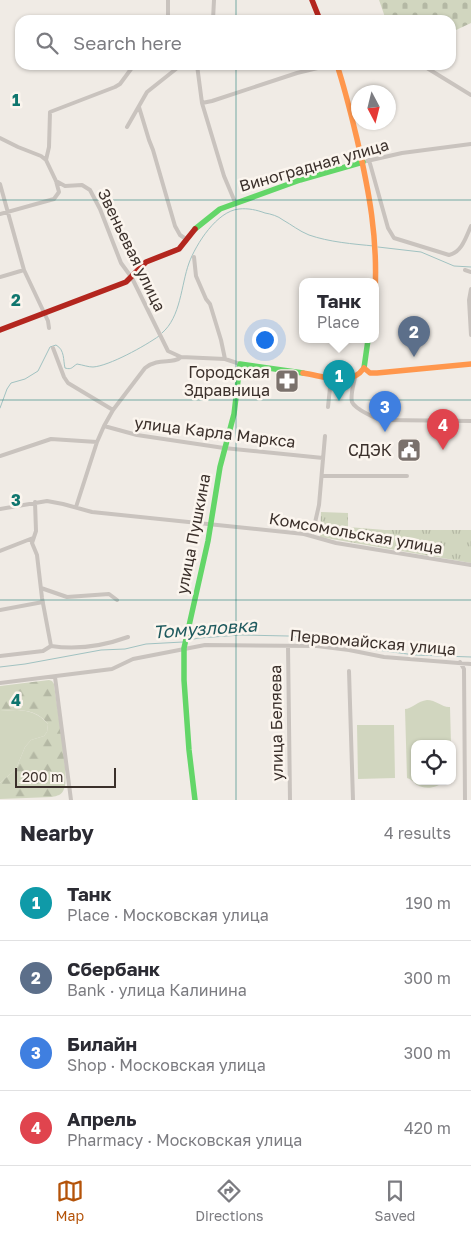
<!DOCTYPE html>
<html lang="en">
<head>
<meta charset="utf-8">
<style>
	body { margin:0; font-family:"Golos Text",sans-serif; background:#f7f7f7; color:#2b2b33 }
	.controls { position:absolute; right:15px; bottom:15px; display:grid; overflow:hidden; border-radius:10px; box-shadow:0 1px 4px #0004 }
	.controls button { width:45px; height:45px; display:grid; place-items:center; padding:0; border:0; border-bottom:1px solid #e1e1e2; background:#fff; color:#2b2b33; font:25px sans-serif }
	.compass { position:absolute; left:351px; top:85px; width:45px; height:45px; border-radius:50%; background:#fff; box-shadow:0 1px 4px #0004; rotate:173deg }
	.scale { position:absolute; left:15px; bottom:12px; width:101px; box-sizing:border-box; padding-left:5px; border:2px solid #3b302b; border-top:0; font-size:14px; line-height:18px; white-space:nowrap; color:#3b302b; -webkit-text-stroke:4px #fbf5ee; paint-order:stroke }
	.you { position:absolute; left:264px; top:339px; width:18px; height:18px; margin:-12px; border:4px solid #fff; border-radius:50%; background:#1a73e8; box-shadow:0 0 0 8px #1a73e833 }
	.badge { display:grid; place-items:center; width:32px; height:32px; border-radius:50%; background:#b45309; color:#fff; font-size:16px; font-weight:700 }
	.pin { position:absolute; translate:-50% -41px; filter:drop-shadow(0 1px 2px #0008) }
	.pin::after { content:''; position:absolute; top:26px; width:18px; height:15px; background:inherit; clip-path:polygon(0 0,100% 0,50% 100%) }
	.popup { position:absolute; left:299px; top:278px; width:80px; height:65px; box-sizing:border-box; display:grid; place-content:center; border-radius:10px; background:#fff; filter:drop-shadow(0 1px 4px #0005); font-size:16px; white-space:nowrap; color:#7c7c81 }
	.popup b { font-size:19px; color:#2b2b33 }
	.popup::after { content:''; position:absolute; left:50%; top:100%; margin-left:-10px; border:10px solid transparent; border-top-color:#fff }
	.list { margin:0; padding:0; list-style:none }
	h2 { display:flex; justify-content:space-between; align-items:center; height:65px; margin:0; padding:0 20px; font-size:21px }
	h2 small { font-size:16px; font-weight:400; color:#7c7c81 }
	.list li { display:grid; grid-template-columns:32px 1fr auto; gap:15px; align-items:center; box-sizing:border-box; height:75px; padding:0 20px; border-top:1px solid #e1e1e2 }
	.list b { display:block; font-size:19px; white-space:nowrap }
	.list p { margin:0; font-size:16px; white-space:nowrap; color:#7c7c81 }
	.list em { font-size:16px; font-style:normal; color:#7c7c81 }
	.icon { flex:none; width:28px; height:28px; fill:none; stroke:currentColor; stroke-width:2; stroke-linecap:round; stroke-linejoin:round }
	.map { position:relative; flex:none; width:471px; height:800px; overflow:hidden }
	.search { position:absolute; background:#fff; box-shadow:0 1px 4px #0004; left:15px; right:15px; top:15px; height:55px; display:flex; align-items:center; gap:12px; box-sizing:border-box; padding:0 18px; border-radius:15px; color:#7c7c81; font-size:19px }
	.sheet { height:365px; background:#fff }
	nav { display:flex; justify-content:space-around; align-items:center; box-sizing:border-box; height:70px; border-top:1px solid #e1e1e2; background:#fff; font-size:14px; color:#7c7c81 }
	nav a { display:grid; justify-items:center; gap:2px }
	nav .on { color:#b45309 }
	.map>svg:first-child { display:block }
	.green { fill:#d1d6bf }
	.forest { fill:url(#forest-firs) }
	.cemetery { fill:url(#cemetery-stones) }
	.park { fill:url(#park-tufts) }
	.lines { fill:none; stroke-linecap:round; stroke-linejoin:round }
	.stream { stroke:#a1c2c1; stroke-width:1 }
	.street { stroke:#c9c3be; stroke-width:4 }
	.fast { stroke:#63d668; stroke-width:5.5 }
	.slow { stroke:#ff974d; stroke-width:5.5 }
	.jam { stroke:#b3261e; stroke-width:5.5 }
	.grid { fill:none; stroke:#0f766e; stroke-width:1; stroke-opacity:0.55 }
	.labels { text-anchor:middle; dominant-baseline:central; stroke-width:5; stroke-linejoin:round; paint-order:stroke }
	.street-label { font-size:16px; fill:#3b302b; stroke:#fbf5ee }
	.poi-label { font-size:16px; fill:#3b302b; stroke:#fbf5ee; text-anchor:end }
	.water-label { font-size:18px; font-style:italic; fill:#1f5a5e; stroke:#fbf5ee }
	.grid-label { font-size:16px; text-anchor:middle; font-weight:bold; fill:#0f766e; stroke:#fbf5ee; stroke-width:5; stroke-linejoin:round; paint-order:stroke }
</style>
</head>
<body>
<div class="map">
<svg width="471" height="800" viewBox="0 0 471 800">
	<defs>
		<pattern id="forest-firs" width="22" height="20" patternUnits="userSpaceOnUse" patternTransform="scale(1.25)"><rect width="22" height="20" fill="#d1d6bf"/><path d="M5 1l3.5 6h-7zM16 11l3.5 6h-7z" fill="#b4b8a4"/></pattern>
		<pattern id="cemetery-stones" width="16" height="16" patternUnits="userSpaceOnUse" patternTransform="scale(1.25)"><rect width="16" height="16" fill="#d1d6bf"/><path d="M2 7V4a2 2 0 0 1 4 0v3zM10 15v-3a2 2 0 0 1 4 0v3z" fill="#b4b8a4"/></pattern>
		<pattern id="park-tufts" width="24" height="20" patternUnits="userSpaceOnUse" patternTransform="scale(1.25)"><rect width="24" height="20" fill="#d1d6bf"/><path d="M3 7l-1-3M5 7V3M7 7l1-3M15 17l-1-3M17 17v-4M19 17l1-3" fill="none" stroke="#b4b8a4"/></pattern>
	</defs>
	<rect width="100%" height="100%" fill="#f0ebe5"/>
	<path class="green" d="M427,700c9,0 16,8 23,7l1,37h-36v37h30c-8,7 -19,9 -28,4 -4,-3 -6,-6 -10,-7l-2,-69c6,0 13,-8 22,-9z
		M17,710c13,1 21,3 31,14l-1,8 -3,4 -13,4 -6,7 -9,22 -16,14v-72z
		M357,725h37l1,53 -37,1z"/>
	<path class="forest" d="M49,680l3,1 2,3c2,17 16,95 10,105 -2,6 -7,7 -12,8l-52,2v-16l16,-14 9,-22 6,-7 13,-4 3,-4 1,-8c-13,-16 -29,-14 -48,-13v-25z"/>
	<path class="cemetery" d="M379,0h92v23l-15,7 -5,-7v-3l-3,-2 -4,2h-58z"/>
	<path class="park" d="M321,512l27,1v14l37,3h86v33l-151,-26z"/>
	<g class="lines">
		<path class="stream" d="M378,247l43,5 33,14 17,1
			M162,333c19,-16 19,-48 27,-70 7,-19 28,-52 50,-54 9,-1 18,1 26,4 6,1 13,3 18,7 9,5 16,11 26,15 20,7 44,9 65,11
			M0,408l7,-19 4,-6 14,-4 13,-8 12,-24 6,-2c9,5 7,15 9,23 7,2 7,-1 12,-4 6,1 11,3 16,3 16,-1 52,-21 66,-31
			M189,640l10,-2 42,-3 47,1 48,4 34,9 45,6 56,2
			M0,667l25,-3 76,-14 24,-1 21,-5 37,-2"/>
		<path class="street" d="M166,20l2,-5v-15
			M213,20l1,-20
			M197,65l5,38 22,73 11,26
			M422,65l49,30
			M202,103l10,-2 85,-28 33,-8
			M139,107l10,33 4,10 22,76 5,9 6,4
			M127,127l20,-35 34,-27
			M0,138l18,9 23,9 5,4 10,21 3,11 -5,7 -54,15
			M46,160l3,-13 1,-35 65,-25 5,-3 14,-19
			M369,160l19,68 6,10 55,17c13,-3 17,-18 22,-29
			M367,161l35,-8 69,-9
			M56,181l9,5 17,-1 8,5 10,19 21,54 11,15 36,73 13,6 44,2 15,5
			M0,184l24,86 24,51 1,7
			M194,257l2,19 10,23 4,5 11,36 4,19
			M465,270l6,2
			M0,277l24,-7
			M471,289l-2,11 2,35
			M53,348l11,29 4,6 45,27
			M355,377c-1,7 -5,18 -3,25 3,7 24,17 31,18l88,1
			M328,407l3,-29
			M104,426l33,9 87,13 99,10
			M0,456l51,-17 46,3
			M322,476h85
			M35,502l1,29 -4,12 5,12 5,43 9,48
			M76,507l21,-65 7,-16 9,-16 32,-42c14,-11 28,-3 36,-11
			M0,509l47,-8 16,3 29,8 212,22 32,9 135,22
			M312,536l7,-31 6,-69
			M0,551l33,-13
			M41,588l26,9 42,-3 8,6
			M0,610l43,-8
			M288,646l2,154
			M0,656l43,-5 8,-5c26,4 52,0 77,-9
			M460,662l4,7 1,131
			M349,671l4,129
			M55,677l16,123
			M0,683l112,-14 21,-10 72,-14 112,1 32,4 35,7 87,7"/>
		<path class="fast" d="M195,229l25,-20 80,-29 63,-18
			M364,368l4,-28
			M195,800l-6,-50 -5,-70v-32l24,-107 12,-74 14,-53 6,-50 63,9"/>
		<path class="slow" d="M337,65c8,24 14,49 20,74 12,52 21,99 18,154
			M364,368l6,5h7l94,-9
			M303,373c21,3 47,15 61,-5"/>
		<path class="jam" d="M312,0l8,20
			M0,330l126,-48 20,-20 33,-13 16,-20"/>
	</g>
	<path class="grid" d="M236,0v20M236,65v735M0,200h471M0,400h471M0,600h471"/>
	<defs>
		<g id="pharmacy-square" transform="scale(1.25)"><rect x="-9" y="-9" width="18" height="18" rx="4" fill="#7a716c" stroke="#fbf5ee"/><path d="M-2-6h4v4h4v4h-4v4h-4v-4h-4v-4h4Z" fill="#fff"/></g>
		<g id="civic-square" transform="scale(1.25)"><rect x="-9" y="-9" width="18" height="18" rx="4" fill="#7a716c" stroke="#fbf5ee"/><path d="M-.6-6.5H3V-4.5H.6V-3L4-1V1h2V6H-6V1h2V-1L-.6-3ZM-1.2 2.5V6h2.4V2.5Z" fill="#fff"/></g>
	</defs>
	<g fill-rule="evenodd">
		<use href="#pharmacy-square" x="287" y="381"/>
		<use href="#civic-square" x="409" y="450"/>
	</g>
	<g class="labels">
		<g class="street-label">
			<text transform="translate(314 165) rotate(-16)">Виноградная улица</text>
			<text transform="translate(132 250) rotate(64)">Звеньевая улица</text>
			<text transform="translate(215 432) rotate(7)">улица Карла Маркса</text>
			<text transform="translate(356 533) rotate(10)">Комсомольская улица</text>
			<text transform="translate(193 534) rotate(-79)">улица Пушкина</text>
			<text transform="translate(373 642) rotate(5)">Первомайская улица</text>
			<text transform="translate(276 723) rotate(-91)">улица Беляева</text>
		</g>
		<g class="poi-label">
			<text x="270" y="372">Городская<tspan x="270" dy="18">Здравница</tspan></text>
			<text x="392" y="450">СДЭК</text>
		</g>
		<g class="water-label">
			<text transform="translate(205 628) rotate(-4)">Томузловка</text>
		</g>
	</g>
	<g class="grid-label">
		<text x="16" y="106">1</text>
		<text x="16" y="306">2</text>
		<text x="16" y="506">3</text>
		<text x="16" y="706">4</text>
	</g>
</svg>
<div class="controls">
<button><svg class="icon" aria-label="locate" viewBox="0 0 24 24"><circle cx="12" cy="12" r="6"/><path d="M12 2v4M12 18v4M2 12h4M18 12h4"/></svg></button>
</div>
<svg class="compass" viewBox="-18 -18 36 36"><path d="M0-13l5 13h-10z" fill="#e53935"/><path d="M0 13l5-13h-10z" fill="#7c7c81"/></svg>
<div class="scale">200 m</div>
<div class="you"></div>
<div class="pin badge" style="left:339px;top:401px;background:#0f9aa8">1</div>
<div class="popup"><b>Танк</b>Place</div>
<div class="pin badge" style="left:414px;top:357px;background:#5c6f8a">2</div>
<div class="pin badge" style="left:385px;top:432px;background:#3f7fe0">3</div>
<div class="pin badge" style="left:443px;top:450px;background:#e0444e">4</div>
<div class="search"><svg class="icon" aria-label="search" viewBox="0 0 24 24"><circle cx="10" cy="10" r="6"/><path d="M15 15l6 6"/></svg>Search here</div>
</div>
<section class="sheet">
<h2>Nearby<small>4 results</small></h2>
<ul class="list">
<li><span class="badge" style="background:#0f9aa8">1</span><div><b>Танк</b><p>Place · Московская улица</p></div><em>190 m</em></li>
<li><span class="badge" style="background:#5c6f8a">2</span><div><b>Сбербанк</b><p>Bank · улица Калинина</p></div><em>300 m</em></li>
<li><span class="badge" style="background:#3f7fe0">3</span><div><b>Билайн</b><p>Shop · Московская улица</p></div><em>300 m</em></li>
<li><span class="badge" style="background:#e0444e">4</span><div><b>Апрель</b><p>Pharmacy · Московская улица</p></div><em>420 m</em></li>
</ul>
</section>
<nav>
<a class="on"><svg class="icon" aria-label="map" viewBox="0 0 24 24"><path d="M3 6l6-2 6 2 6-2v14l-6 2-6-2-6 2zM9 4v14M15 6v14"/></svg>Map</a>
<a><svg class="icon" aria-label="directions" viewBox="0 0 24 24"><path d="M12 3l9 9-9 9-9-9zM9 14v-3h6M13 9l2 2-2 2"/></svg>Directions</a>
<a><svg class="icon" aria-label="saved" viewBox="0 0 24 24"><path d="M7 4h10v16l-5-4-5 4z"/></svg>Saved</a>
</nav>
</body>
</html>
